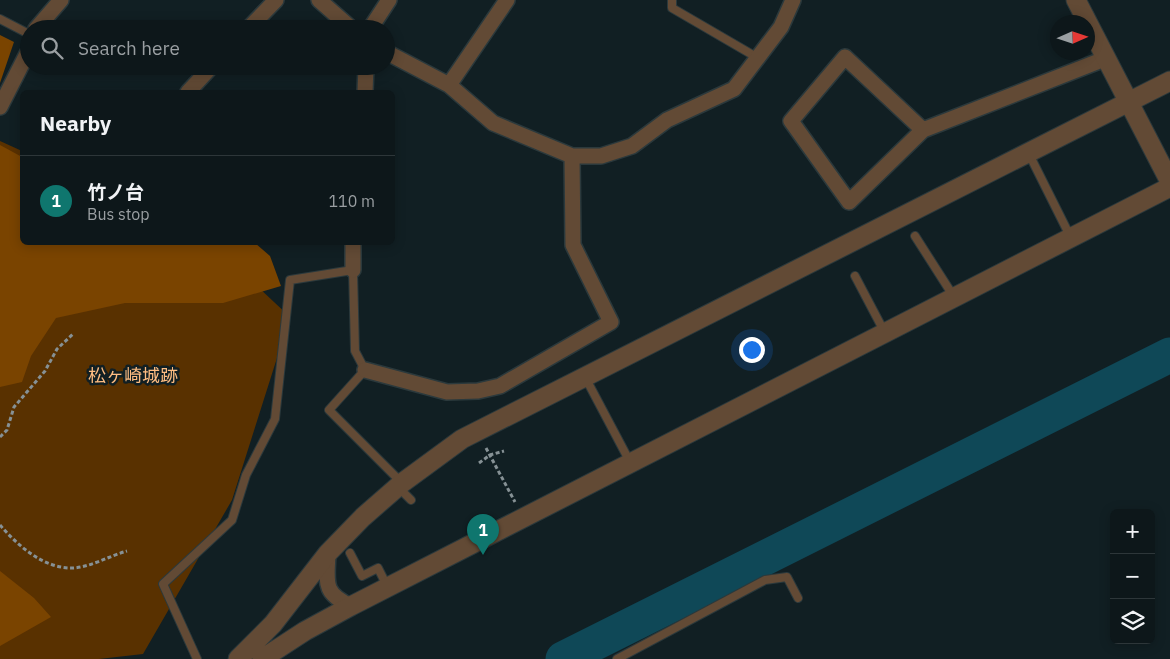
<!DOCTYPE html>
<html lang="en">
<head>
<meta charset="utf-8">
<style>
	body { margin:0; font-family:"IBM Plex Sans","Noto Sans JP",sans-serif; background:#162023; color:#f1f3f6 }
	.controls { position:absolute; right:15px; bottom:15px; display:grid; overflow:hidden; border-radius:8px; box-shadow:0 2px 12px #0003 }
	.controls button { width:45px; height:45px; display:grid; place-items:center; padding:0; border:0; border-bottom:1px solid #2d3639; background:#0d171a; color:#f1f3f6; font:25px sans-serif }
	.compass { position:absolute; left:1050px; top:15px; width:45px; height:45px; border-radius:50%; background:#0d171a; box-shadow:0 2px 12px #0003; rotate:87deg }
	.you { position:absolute; left:751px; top:349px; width:18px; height:18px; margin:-12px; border:4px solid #fff; border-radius:50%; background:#1a73e8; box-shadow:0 0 0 8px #1a73e833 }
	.badge { display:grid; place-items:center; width:32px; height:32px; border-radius:50%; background:#0f766e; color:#fff; font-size:16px; font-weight:700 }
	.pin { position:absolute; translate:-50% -41px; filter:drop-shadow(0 1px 2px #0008) }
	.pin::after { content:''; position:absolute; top:26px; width:18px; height:15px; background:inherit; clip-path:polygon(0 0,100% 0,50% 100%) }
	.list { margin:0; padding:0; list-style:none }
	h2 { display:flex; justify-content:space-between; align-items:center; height:65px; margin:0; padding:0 20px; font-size:21px }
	h2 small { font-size:16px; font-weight:400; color:#9a9fa2 }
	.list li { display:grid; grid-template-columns:32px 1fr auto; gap:15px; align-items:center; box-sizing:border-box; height:90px; padding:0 20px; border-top:1px solid #2d3639 }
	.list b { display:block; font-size:19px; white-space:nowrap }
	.list p { margin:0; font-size:16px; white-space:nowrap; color:#9a9fa2 }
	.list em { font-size:16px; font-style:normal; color:#9a9fa2 }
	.icon { flex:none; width:28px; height:28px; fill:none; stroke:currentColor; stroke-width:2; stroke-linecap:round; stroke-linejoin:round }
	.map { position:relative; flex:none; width:1170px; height:659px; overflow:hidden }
	.search { position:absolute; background:#0d171a; box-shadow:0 2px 12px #0003; left:20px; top:20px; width:375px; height:55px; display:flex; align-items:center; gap:12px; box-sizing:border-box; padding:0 18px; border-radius:28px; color:#9a9fa2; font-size:19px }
	.panel { position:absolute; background:#0d171a; box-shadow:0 2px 12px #0003; left:20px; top:90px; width:375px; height:155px; border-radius:8px }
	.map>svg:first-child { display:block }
	.green { fill:#593100 }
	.forest { fill:#7a4400 }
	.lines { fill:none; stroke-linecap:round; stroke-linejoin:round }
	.river { stroke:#0f4857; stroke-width:35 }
	.service-casing { stroke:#2b393c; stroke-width:10 }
	.minor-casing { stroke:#2b393c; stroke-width:18 }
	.tertiary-casing { stroke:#2b393c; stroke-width:21 }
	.path { stroke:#869195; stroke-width:3; stroke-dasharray:4 2.5; stroke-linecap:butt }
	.service { stroke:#624a35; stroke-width:8 }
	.minor { stroke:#624a35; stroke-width:15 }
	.tertiary { stroke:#624a35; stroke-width:19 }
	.labels { text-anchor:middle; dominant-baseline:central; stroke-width:5; stroke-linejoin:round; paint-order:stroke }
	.park-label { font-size:18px; fill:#febd82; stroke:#111f23 }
</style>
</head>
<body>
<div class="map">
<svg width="1170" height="659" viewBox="0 0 1170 659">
	<rect width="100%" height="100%" fill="#111f23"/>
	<path class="green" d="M0,141l22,10v91l189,1 79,74 -58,183 -89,154 -44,5h-99z"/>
	<path class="forest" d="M0,35l14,7 -14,41z
		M0,145l22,12v85l233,1 15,13 11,30 -58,17h-98l-69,15 -25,38 -9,26 -22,5z
		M0,571l34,27 17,19 -51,29z"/>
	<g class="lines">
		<path class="river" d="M563,659l607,-304"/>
		<g class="service-casing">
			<path id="service" d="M672,0v8l86,50
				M0,19l29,15
				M1028,152l43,86
				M915,236l39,61
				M855,276l30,57
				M585,377l45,85
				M398,487l13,13
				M350,553l12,23 16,-8 10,20
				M197,659l-34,-75 69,-64 14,-45 29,-56 15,-139 63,-10 2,81 10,19 -36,40 73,73
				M617,659l148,-79 22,-3 11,21"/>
		</g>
		<g class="minor-casing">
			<path id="minor" d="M319,0l33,29
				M36,29l25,-29
				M248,29l28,-29
				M370,29l19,-29
				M386,52l63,33 44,38 79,33h29l31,-10 35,-26 67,-31 47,-62 12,-27
				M449,85l58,-85
				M188,92l24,-26
				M365,92l1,-26
				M0,107l29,-57
				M923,130l-74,72 -58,-81 54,-64 78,73 184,-72
				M353,242v28
				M365,370l82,22 31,-1 22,-5 111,-64 -38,-77 -1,-89
				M328,553c-1,29 -6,40 23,53"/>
		</g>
		<g class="tertiary-casing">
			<path id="tertiary" d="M1076,0l94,182
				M238,659l35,-35 55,-71 35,-36 39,-34 60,-44 708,-358
				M262,659l43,-28 46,-25 819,-419"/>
		</g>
		<path class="path" d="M0,437l7,-7 7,-23 31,-36 12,-22 17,-16
			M486,448l29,54
			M479,463l11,-8 14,-4
			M0,525c17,20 43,43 71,43 18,0 38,-12 56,-17"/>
		<use href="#service" class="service"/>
		<use href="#minor" class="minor"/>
		<use href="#tertiary" class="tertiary"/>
	</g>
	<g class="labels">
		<g class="park-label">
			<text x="133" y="375">松ヶ崎城跡</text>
		</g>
	</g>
</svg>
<div class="controls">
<button>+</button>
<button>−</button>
<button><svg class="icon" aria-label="layers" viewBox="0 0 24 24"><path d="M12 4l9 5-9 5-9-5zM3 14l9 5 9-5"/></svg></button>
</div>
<svg class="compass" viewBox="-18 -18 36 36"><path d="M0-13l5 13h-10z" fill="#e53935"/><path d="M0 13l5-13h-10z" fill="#9a9fa2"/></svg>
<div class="you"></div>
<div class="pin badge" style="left:483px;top:555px">1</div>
<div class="search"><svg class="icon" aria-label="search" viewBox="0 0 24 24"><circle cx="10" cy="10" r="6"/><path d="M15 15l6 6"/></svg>Search here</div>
<section class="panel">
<h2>Nearby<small></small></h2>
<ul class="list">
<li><span class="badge">1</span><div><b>竹ノ台</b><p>Bus stop</p></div><em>110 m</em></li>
</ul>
</section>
</div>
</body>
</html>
